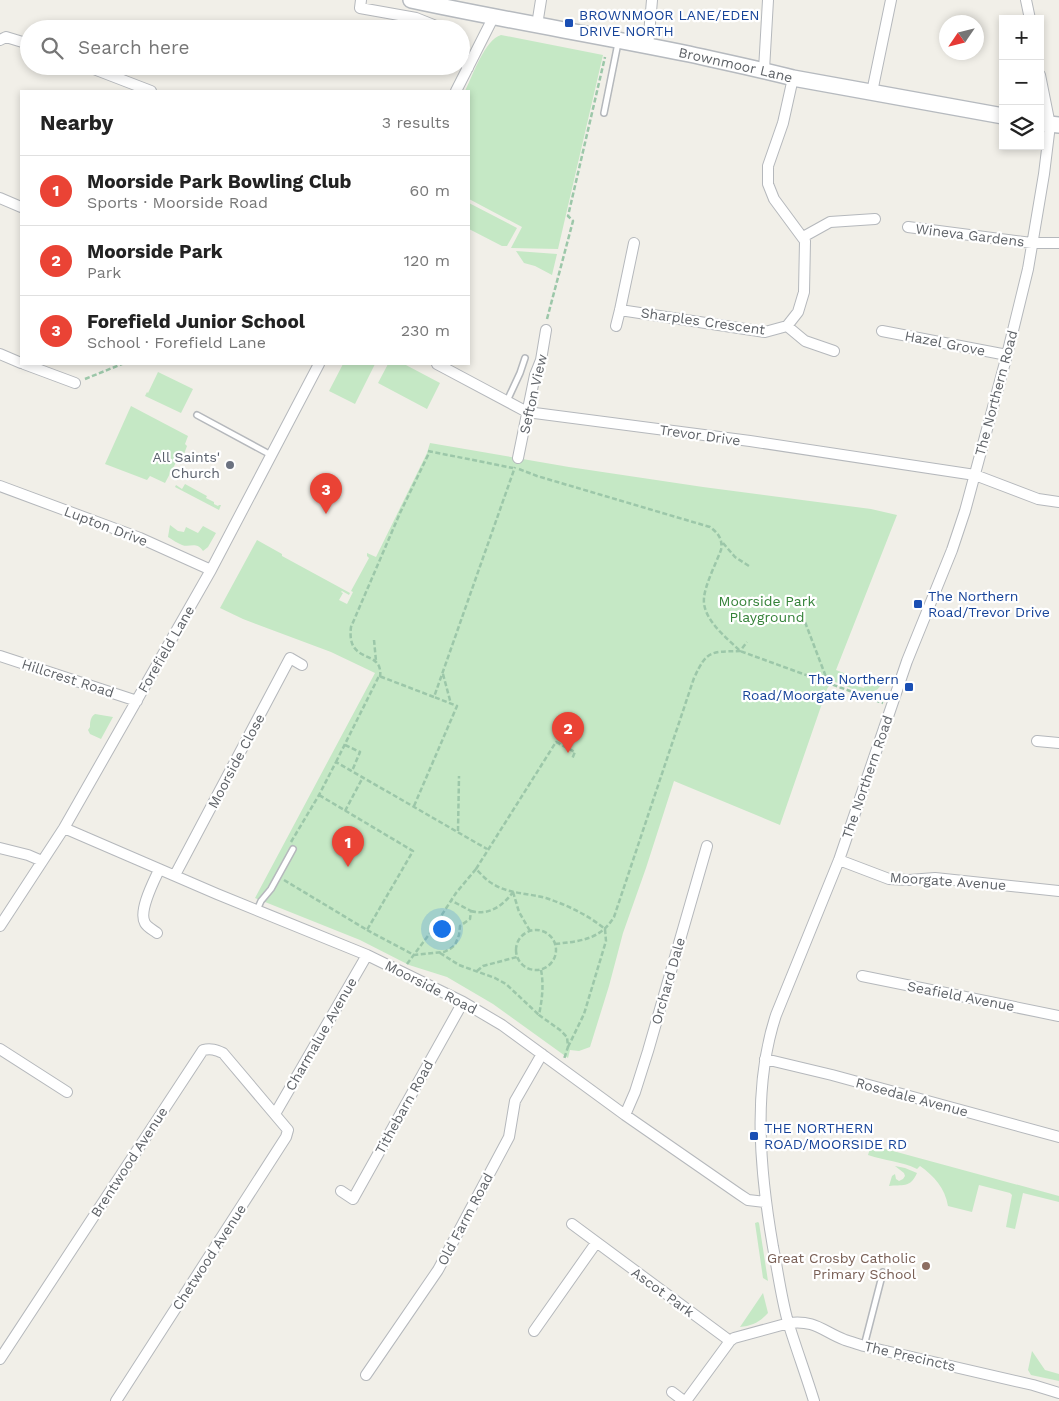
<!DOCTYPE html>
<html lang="en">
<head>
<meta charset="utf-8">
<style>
	body { margin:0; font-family:"Work Sans",sans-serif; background:#f6f6f6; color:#222 }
	.controls { position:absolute; right:15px; top:15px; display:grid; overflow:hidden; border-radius:0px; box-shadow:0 2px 8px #0003 }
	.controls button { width:45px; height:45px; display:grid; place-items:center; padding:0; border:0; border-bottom:1px solid #e0e0e0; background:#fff; color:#222; font:25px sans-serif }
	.compass { position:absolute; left:939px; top:15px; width:45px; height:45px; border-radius:50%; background:#fff; box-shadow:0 2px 8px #0003; rotate:235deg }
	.you { position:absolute; left:441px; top:928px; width:18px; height:18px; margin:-12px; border:4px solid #fff; border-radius:50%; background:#1a73e8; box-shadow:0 0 0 8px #1a73e833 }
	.badge { display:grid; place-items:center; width:32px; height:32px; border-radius:50%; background:#ea4335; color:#fff; font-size:16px; font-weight:700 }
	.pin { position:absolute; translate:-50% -41px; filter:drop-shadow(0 1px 2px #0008) }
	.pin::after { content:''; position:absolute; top:26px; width:18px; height:15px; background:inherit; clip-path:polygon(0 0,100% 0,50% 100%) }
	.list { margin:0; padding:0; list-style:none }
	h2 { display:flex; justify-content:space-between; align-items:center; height:65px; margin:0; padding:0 20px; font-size:21px }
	h2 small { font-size:16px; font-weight:400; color:#767676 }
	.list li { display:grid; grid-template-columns:32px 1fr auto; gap:15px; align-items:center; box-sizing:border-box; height:70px; padding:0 20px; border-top:1px solid #e0e0e0 }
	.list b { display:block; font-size:19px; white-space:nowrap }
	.list p { margin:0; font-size:16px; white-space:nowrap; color:#767676 }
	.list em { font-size:16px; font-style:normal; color:#767676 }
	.icon { flex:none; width:28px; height:28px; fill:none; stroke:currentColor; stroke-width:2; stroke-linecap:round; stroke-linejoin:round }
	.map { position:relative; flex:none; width:1059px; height:1401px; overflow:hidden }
	.search { position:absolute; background:#fff; box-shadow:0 2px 8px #0003; left:20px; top:20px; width:450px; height:55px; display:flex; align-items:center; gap:12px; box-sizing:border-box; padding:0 18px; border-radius:28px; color:#767676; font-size:19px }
	.panel { position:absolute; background:#fff; box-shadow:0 2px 8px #0003; left:20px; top:90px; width:450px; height:275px; border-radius:0px }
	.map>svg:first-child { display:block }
	.green { fill:#c5e8c5 }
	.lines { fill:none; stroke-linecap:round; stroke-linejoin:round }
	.lane-casing { stroke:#b5b8bc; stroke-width:8 }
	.street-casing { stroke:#b5b8bc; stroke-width:12 }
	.secondary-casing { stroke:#b6babf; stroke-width:18 }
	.path { stroke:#9cc7a9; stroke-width:2.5; stroke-dasharray:5 2.5; stroke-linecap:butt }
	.lane { stroke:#fff; stroke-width:5 }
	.street { stroke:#fff; stroke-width:10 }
	.secondary { stroke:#fff; stroke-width:15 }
	.transit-dot { fill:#1a4fb4; stroke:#fff; stroke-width:2 }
	.worship-dot { fill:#6b7280; stroke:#fff; stroke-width:2 }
	.education-dot { fill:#8d6e63; stroke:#fff; stroke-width:2 }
	.labels { text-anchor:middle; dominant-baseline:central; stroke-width:4.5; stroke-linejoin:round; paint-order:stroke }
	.transit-label { font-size:14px; fill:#164399; stroke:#fff; text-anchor:start }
	.street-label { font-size:14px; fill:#5f6368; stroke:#fff }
	.worship-label { font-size:14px; fill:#5b616d; stroke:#fff; text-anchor:end }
	.park-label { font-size:14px; fill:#348238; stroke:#fff }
	.education-label { font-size:14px; fill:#785e54; stroke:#fff; text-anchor:end }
</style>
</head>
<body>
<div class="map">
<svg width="1059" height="1401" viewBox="0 0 1059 1401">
	<rect width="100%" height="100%" fill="#f1efe8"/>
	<path class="green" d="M501,35l102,20 -45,194 -47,-1 11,-21 -53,-28v-108h-4c7,-14 20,-52 36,-56z
		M469,203l48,25 -10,18h-5l-33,-17z
		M516,251l41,3 -5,21 -17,-9 -11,-3z
		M343,364h32l-20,40 -26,-13z
		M388,364h16l36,19 -13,26 -49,-26z
		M158,372l35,17 -12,24 -36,-17 2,-4 1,1z
		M131,406l57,30 -3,8 2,2 -3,8 -3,-1 -16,30 -15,-7 -3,4 -42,-16z
		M430,443l139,24 134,20 168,22 26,6 -61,155 23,9 -2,7 7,2 3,-10 15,5c-9,20 -35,2 -50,-2l-5,8 -47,136 -106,-44 -28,87 -23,65 -14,53 -19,61 -11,4 -9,-1 -2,8 -75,-54 -46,-27 -38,-12 -49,-25 -105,-42 120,-225 -44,-21 -88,-33 -23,-11 37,-68 25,14v2l68,37 -1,2 -7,-4 -1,1 2,1 -4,7 8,4 6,-12 -2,-1 18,-33 -2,-2v-3l9,4 51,-104z
		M185,484l22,12 -1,2 8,4v2l4,2 1,-1h2l-2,5 -44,-23 1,-2 6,4z
		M170,525l8,6 6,1 2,-5 12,6 5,-7 13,7 -8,14 -5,4c-7,-10 -13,-3 -21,-6 -5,-2 -9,-5 -14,-8z
		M95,714l18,3 -12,22 -11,-5 -2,-4 2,-3c0,-4 0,-10 5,-13z
		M871,1145l188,51v6l-36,-9 -8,36 -9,-2 6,-32 -2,-2 -31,-8 -7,27 -24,-6c-3,-18 -14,-30 -28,-40l-3,3c-16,-8 -32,-8 -49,-14z
		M895,1166l10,2 12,5c-7,16 -15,11 -28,13l3,-10 3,-2 1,5 3,2 4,-2 2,-3 -1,-3z
		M758,1222l1,1 9,58 -5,-3 -8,-55z
		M763,1293l5,20c-8,9 -16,13 -28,14z
		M1032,1351l13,19 14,4v7l-28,-6 -3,-5z"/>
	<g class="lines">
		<g class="lane-casing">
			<path id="lane" d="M604,113l14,-70
				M507,401l13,-28 5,-15
				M197,415l74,40
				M257,910l4,-9 10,-12 22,-40
				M864,1346l19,-74"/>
		</g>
		<g class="street-casing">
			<path id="street" d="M361,0l-1,8 56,10 20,8 2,3
				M1026,0l4,19
				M537,25l4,-25
				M0,40l6,-3 23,7
				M648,46l4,-46
				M461,56l7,12
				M86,66l65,25
				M764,70l4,-70
				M456,91l38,-75
				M872,92l19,-92
				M0,198l21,9
				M908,227l124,16h27
				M803,237l27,-15 45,-3
				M620,310l145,22 22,-6 11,-14 6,-20 1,-51 -31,-42 -6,-15v-18l15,-43 10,-45
				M616,326l4,-16 14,-67
				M787,326l18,15 29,10
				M882,331l125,24
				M0,354l21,9
				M24,364l51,19
				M437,364l90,48 223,29 225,34 63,24 21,3
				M518,458l17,-83 6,-15 5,-30
				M0,486l140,52 71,32
				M0,656l137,45
				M1037,741l22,2
				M64,828l153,66 150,61 96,47 39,23 123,90 114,79 9,6 17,2
				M0,848l28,7 14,6
				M839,860l50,19 20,1 26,-2 124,13
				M175,875l115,-217 12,7
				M0,926l64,-98 147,-258 108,-206
				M157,933c-4,-3 -10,-6 -12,-10 -7,-12 9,-42 14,-53
				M862,976l197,40
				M0,1049l67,43
				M765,1059l67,16 227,62
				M275,1114l92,-159
				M625,1115l10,-23 13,-41 59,-205
				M341,1191l12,8 110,-197
				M572,1224l158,117
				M534,1331l62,-88
				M0,1359l203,-309c8,-2 13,0 20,3l65,77 -2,7 -170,264
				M366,1375l72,-105 71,-133 6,-36 27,-47
				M672,1392l12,9
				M686,1401l44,-60 4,-3 55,-15c27,-3 33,8 56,17 6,2 13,4 19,6l169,39 26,8
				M814,1401c-8,-26 -18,-53 -26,-79 -7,-25 -10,-50 -15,-75 -13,-75 -21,-159 3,-232l63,-155 68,-199 45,-111 13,-39 42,-156 21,-86 16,-95 6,-49 -10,-50"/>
		</g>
		<g class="secondary-casing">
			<g id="secondary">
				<path id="s1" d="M411,0c92,20 186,35 278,54 35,8 70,15 104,24l210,38"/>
				<path d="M1040,123l19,2"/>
			</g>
		</g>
		<path class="path" d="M547,319l26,-98 -5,-5 37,-159
			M85,379l37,-15
			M428,451l85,17
			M519,469l18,7 173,51c8,6 13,12 11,23 -5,13 -16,35 -17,48 -2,21 22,39 36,53l143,52
			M723,543l12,14 14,9
			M799,618l6,4 21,55 3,5
			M374,640l2,21
			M443,674l8,30
			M380,677c4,-29 -34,-11 -29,-50l49,-114 30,-62
			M345,745l15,7 -8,19
			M336,762l43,-86 55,21 81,-230
			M414,806l43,-100 -23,-9
			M345,811l18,-34
			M458,831l1,-55
			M291,842l28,-47 17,-33 151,87
			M476,869l80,-127 19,10 -3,7
			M284,880l83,50 46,-79 -94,-56
			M513,892l6,20 11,19
			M471,911c17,5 32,-5 42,-19
			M367,930l47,25 30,-3 6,-3 5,-4 4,-10 1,-9 10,-7 1,-8 -19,-10
			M516 950a20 20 0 1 1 40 0a20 20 0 1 1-40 0Z
			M555,944c25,-3 45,-4 59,-27l80,-239c13,-28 16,-26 46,-27l7,-9
			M440,953l19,12 36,13 11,6 33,31
			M407,964l23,-31 26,-40 20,-24c5,5 11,12 17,15 16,10 35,9 53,14 21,7 42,17 59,31l1,12 -22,73 -16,33
			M541,970c3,15 1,30 -2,45l21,15 7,7 1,10 -4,12
			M477,971l6,-5 34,-9"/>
		<use href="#lane" class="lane"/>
		<use href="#street" class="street"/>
		<use href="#secondary" class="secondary"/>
	</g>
	<g class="transit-dot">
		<rect x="564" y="18" width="10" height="10" rx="2.5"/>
		<rect x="913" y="599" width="10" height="10" rx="2.5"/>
		<rect x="904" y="682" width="10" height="10" rx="2.5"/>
		<rect x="749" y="1131" width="10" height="10" rx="2.5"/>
	</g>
	<circle class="worship-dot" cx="230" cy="465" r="5"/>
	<circle class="education-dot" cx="926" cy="1266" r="5"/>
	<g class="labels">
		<g class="transit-label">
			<text x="579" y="15">BROWNMOOR LANE/EDEN<tspan x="579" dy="16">DRIVE NORTH</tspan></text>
			<text x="928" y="596">The Northern<tspan x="928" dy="16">Road/Trevor Drive</tspan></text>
			<text x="899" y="679" text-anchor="end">The Northern<tspan x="899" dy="16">Road/Moorgate Avenue</tspan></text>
			<text x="764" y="1128">THE NORTHERN<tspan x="764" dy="16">ROAD/MOORSIDE RD</tspan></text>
		</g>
		<g class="street-label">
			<text stroke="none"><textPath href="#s1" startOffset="331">Brownmoor Lane</textPath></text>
			<text transform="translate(970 235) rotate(7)">Wineva Gardens</text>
			<text transform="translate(703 321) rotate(8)">Sharples Crescent</text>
			<text transform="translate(945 343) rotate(11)">Hazel Grove</text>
			<text transform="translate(996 393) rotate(-75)">The Northern Road</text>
			<text transform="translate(533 394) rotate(-77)">Sefton View</text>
			<text transform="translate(700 435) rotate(8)">Trevor Drive</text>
			<text transform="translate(106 526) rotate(21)">Lupton Drive</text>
			<text transform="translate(166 649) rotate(-60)">Forefield Lane</text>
			<text transform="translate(68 678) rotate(18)">Hillcrest Road</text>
			<text transform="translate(236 761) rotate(-62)">Moorside Close</text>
			<text transform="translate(867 777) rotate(-71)">The Northern Road</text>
			<text transform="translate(948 881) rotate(4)">Moorgate Avenue</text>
			<text transform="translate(668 981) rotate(-74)">Orchard Dale</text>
			<text transform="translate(431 987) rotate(27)">Moorside Road</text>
			<text transform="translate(961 996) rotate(11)">Seafield Avenue</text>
			<text transform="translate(321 1034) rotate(-60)">Charmalue Avenue</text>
			<text transform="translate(912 1097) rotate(15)">Rosedale Avenue</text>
			<text transform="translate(404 1107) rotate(-61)">Tithebarn Road</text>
			<text transform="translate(129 1162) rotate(-57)">Brentwood Avenue</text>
			<text transform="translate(465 1219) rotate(-62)">Old Farm Road</text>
			<text transform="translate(209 1257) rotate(-57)">Chetwood Avenue</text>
			<text transform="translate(663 1292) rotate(36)">Ascot Park</text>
			<text transform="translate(910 1356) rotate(13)">The Precincts</text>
		</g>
		<g class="worship-label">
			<text x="220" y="457">All Saints'<tspan x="220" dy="16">Church</tspan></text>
		</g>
		<g class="park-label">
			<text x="767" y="601">Moorside Park<tspan x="767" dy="16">Playground</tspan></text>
		</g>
		<g class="education-label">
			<text x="916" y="1258">Great Crosby Catholic<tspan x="916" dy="16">Primary School</tspan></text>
		</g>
	</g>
</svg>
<div class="controls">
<button>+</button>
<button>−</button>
<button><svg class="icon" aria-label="layers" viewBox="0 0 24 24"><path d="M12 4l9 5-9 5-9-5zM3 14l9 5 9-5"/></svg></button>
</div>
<svg class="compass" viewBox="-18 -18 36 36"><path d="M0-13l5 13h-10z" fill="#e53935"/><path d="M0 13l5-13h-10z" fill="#767676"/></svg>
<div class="you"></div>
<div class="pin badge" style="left:348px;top:867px">1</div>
<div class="pin badge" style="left:568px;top:753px">2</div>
<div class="pin badge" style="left:326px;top:514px">3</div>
<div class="search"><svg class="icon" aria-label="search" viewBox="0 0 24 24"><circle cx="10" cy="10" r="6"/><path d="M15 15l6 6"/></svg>Search here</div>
<section class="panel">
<h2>Nearby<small>3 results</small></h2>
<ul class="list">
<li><span class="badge">1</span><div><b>Moorside Park Bowling Club</b><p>Sports · Moorside Road</p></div><em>60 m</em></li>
<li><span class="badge">2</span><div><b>Moorside Park</b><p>Park</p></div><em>120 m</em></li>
<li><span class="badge">3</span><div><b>Forefield Junior School</b><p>School · Forefield Lane</p></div><em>230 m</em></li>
</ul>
</section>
</div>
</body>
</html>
